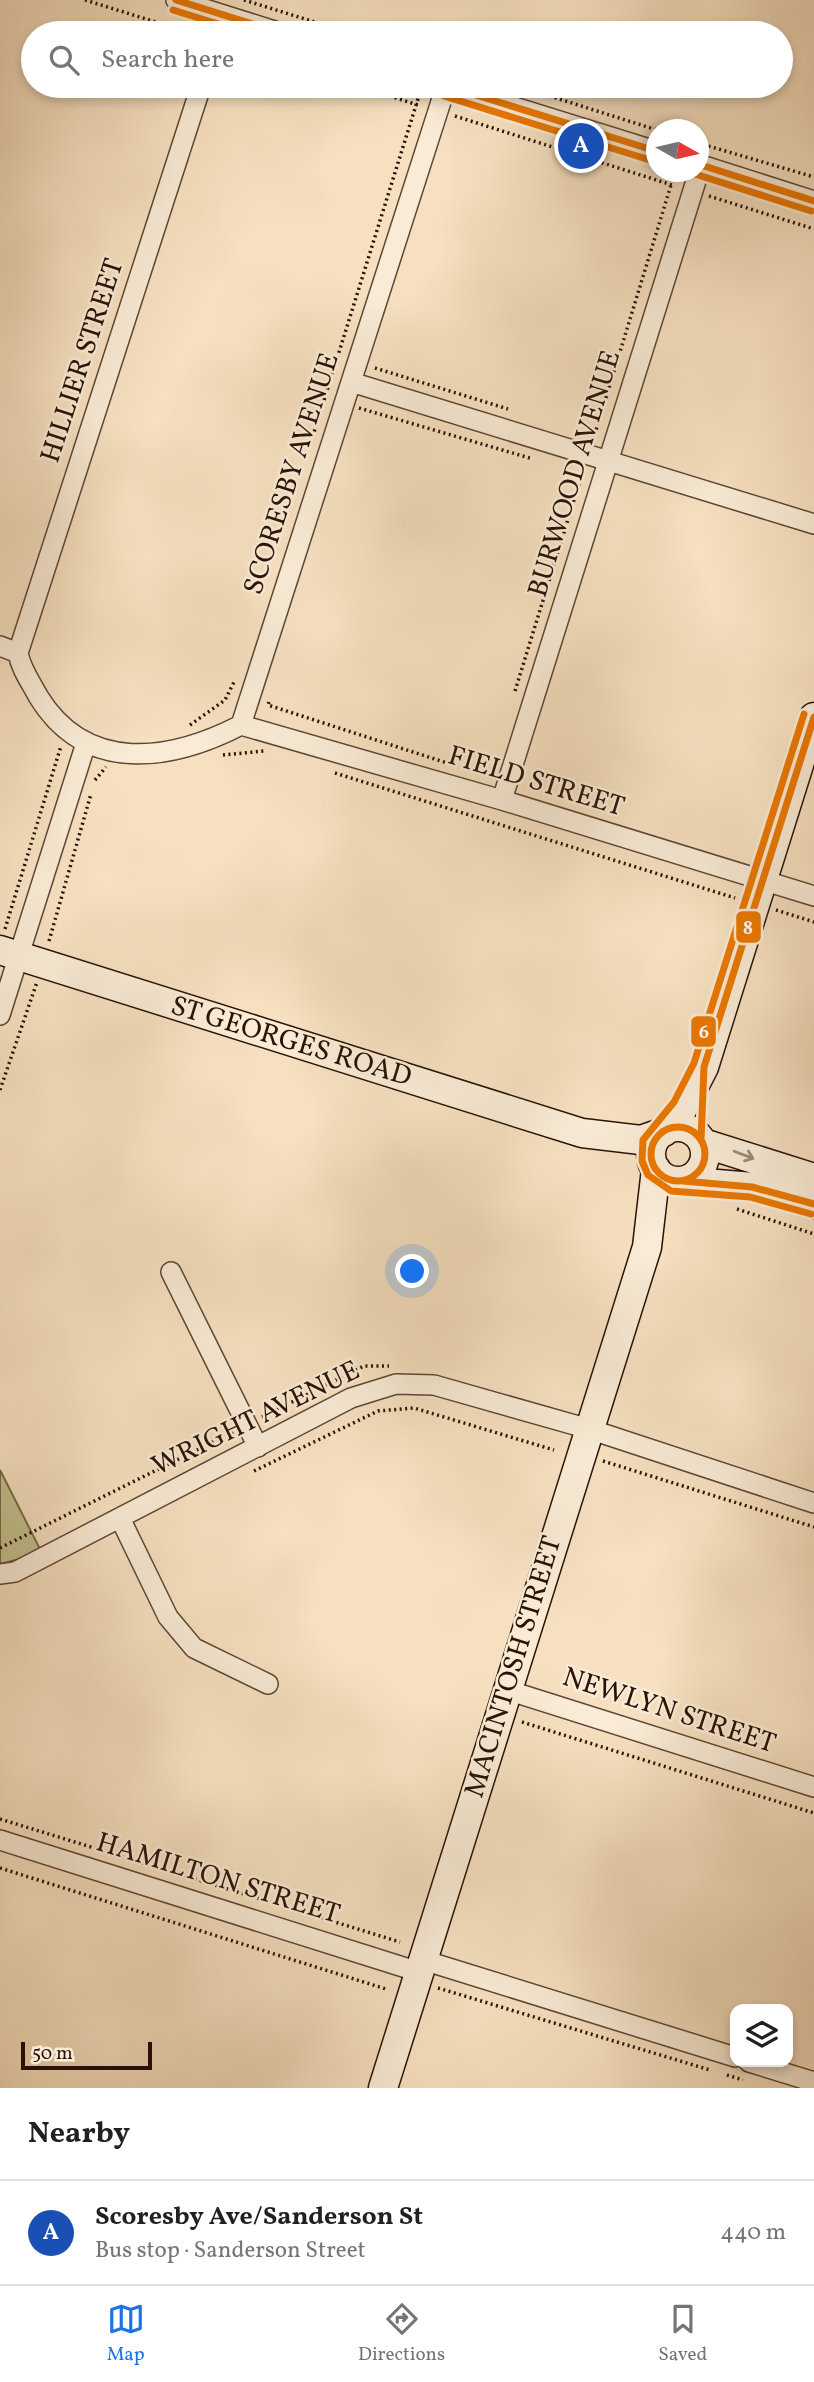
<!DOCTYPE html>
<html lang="en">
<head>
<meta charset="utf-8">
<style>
	body { margin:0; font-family:Vollkorn,serif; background:#f6f6f6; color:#202124 }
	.controls { position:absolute; right:21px; bottom:21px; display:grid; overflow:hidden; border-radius:14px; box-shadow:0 4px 10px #0003 }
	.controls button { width:63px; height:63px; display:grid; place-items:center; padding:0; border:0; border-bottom:2px solid #e0e0e0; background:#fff; color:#202124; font:35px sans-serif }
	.compass { position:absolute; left:646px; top:119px; width:63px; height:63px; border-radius:50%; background:#fff; box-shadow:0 4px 10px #0003; rotate:98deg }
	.scale { position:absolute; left:21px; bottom:18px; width:131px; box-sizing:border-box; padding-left:7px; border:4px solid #2a1207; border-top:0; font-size:19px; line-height:24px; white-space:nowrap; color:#2a1207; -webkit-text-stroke:5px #f9ebd6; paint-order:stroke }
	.you { position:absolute; left:413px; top:1272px; width:24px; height:24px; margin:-18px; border:5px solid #fff; border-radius:50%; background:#1a73e8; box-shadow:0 0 0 10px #1a73e833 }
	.badge { display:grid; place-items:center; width:46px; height:46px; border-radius:50%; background:#1a73e8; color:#fff; font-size:23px; font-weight:700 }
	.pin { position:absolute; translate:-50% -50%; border:4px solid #fff; box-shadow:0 2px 7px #0006 }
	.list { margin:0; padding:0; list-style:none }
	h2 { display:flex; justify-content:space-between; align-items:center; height:91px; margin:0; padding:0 28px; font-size:30px }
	h2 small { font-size:23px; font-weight:400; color:#757577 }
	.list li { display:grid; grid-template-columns:46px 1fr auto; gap:21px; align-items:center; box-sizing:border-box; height:105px; padding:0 28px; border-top:2px solid #e0e0e0 }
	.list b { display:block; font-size:26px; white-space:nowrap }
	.list p { margin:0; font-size:23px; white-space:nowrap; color:#757577 }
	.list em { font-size:23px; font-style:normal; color:#757577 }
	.icon { flex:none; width:38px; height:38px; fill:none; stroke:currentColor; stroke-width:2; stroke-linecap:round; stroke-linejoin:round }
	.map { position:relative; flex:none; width:814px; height:2088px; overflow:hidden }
	.search { position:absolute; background:#fff; box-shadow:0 4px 10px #0003; left:21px; right:21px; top:21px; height:77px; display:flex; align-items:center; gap:18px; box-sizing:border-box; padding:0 24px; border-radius:38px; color:#757577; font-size:26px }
	.sheet { height:196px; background:#fff }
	nav { display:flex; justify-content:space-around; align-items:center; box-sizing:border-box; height:98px; border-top:2px solid #e0e0e0; background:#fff; font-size:19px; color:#757577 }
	nav a { display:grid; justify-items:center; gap:4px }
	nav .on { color:#1a73e8 }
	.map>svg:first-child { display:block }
	.green { fill:#c3c08d; stroke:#76694a; stroke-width:2 }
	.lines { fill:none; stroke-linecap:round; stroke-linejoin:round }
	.street-casing { stroke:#5d4635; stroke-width:22 }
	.secondary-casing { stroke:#2a1207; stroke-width:31 }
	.path { stroke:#2a1207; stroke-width:3.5; stroke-dasharray:2 3.5; stroke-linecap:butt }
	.street { stroke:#f9ebd6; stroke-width:19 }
	.secondary { stroke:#f9ebd6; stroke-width:28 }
	.bus-1-casing { stroke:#f9ebd6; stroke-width:12 }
	.bus-2-casing { stroke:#f9ebd6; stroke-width:12 }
	.bus-1 { stroke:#ea7701; stroke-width:7 }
	.bus-2 { stroke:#ea7701; stroke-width:7 }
	.oneway { stroke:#9c8979 }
	.labels { text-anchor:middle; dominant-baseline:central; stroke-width:5; stroke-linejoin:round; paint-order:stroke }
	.street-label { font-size:28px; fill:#2a1207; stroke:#f9ebd6 }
	.line-badge { stroke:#f9ebd6; stroke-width:2.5 }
	.badge-label { font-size:19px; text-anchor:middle; font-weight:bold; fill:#fff }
</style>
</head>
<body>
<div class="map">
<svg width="814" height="2088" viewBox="0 0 814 2088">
	<rect width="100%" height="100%" fill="#f6e0c0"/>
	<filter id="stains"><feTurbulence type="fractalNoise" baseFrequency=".00286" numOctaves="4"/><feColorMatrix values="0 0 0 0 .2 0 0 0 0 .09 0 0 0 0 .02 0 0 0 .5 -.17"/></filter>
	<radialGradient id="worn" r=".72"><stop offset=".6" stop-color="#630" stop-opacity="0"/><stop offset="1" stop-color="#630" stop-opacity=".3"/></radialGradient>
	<path class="green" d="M0,1470l42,83 -42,11z"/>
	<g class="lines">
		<g class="street-casing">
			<path id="street" d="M176,0l105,33
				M218,33l6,-18
				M447,86l209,65
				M698,164l116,37
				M351,382l463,142
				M0,646l18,7c3,16 12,28 20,43 48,79 133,65 203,29l205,-639
				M18,653l183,-567
				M241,725l261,75 312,96
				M502,800l199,-635
				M0,1015l86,-272
				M171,1272l87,175
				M120,1518l48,99 26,31 74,36
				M0,1574l15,-2 336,-174 45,-14 38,1 155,44 225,74
				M507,1690l307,97
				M0,1840l419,132
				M423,1960l312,97
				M749,2062l65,20"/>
		</g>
		<g class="secondary-casing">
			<path id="secondary" d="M0,950l582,183 59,7 23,-8
				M651 1154a27 27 0 1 1 54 0a27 27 0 1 1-54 0Z
				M668,1129l15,-21 21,-41 110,-350
				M703,1143l111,35
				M683,1181l69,6 62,17
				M383,2088l264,-841 9,-78"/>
		</g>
		<path class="path" d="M85,0l106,33
			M244,0l106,33
			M358,86l60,19
			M518,86l139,44
			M455,116l217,69
			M698,143l116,34
			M709,196l105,33
			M375,368l133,41
			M359,408l174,51
			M593,440l78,-255
			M311,442l111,-356
			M515,691l68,-220
			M269,702l-1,3 179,58
			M190,725l35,-25 10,-20
			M223,755l41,-4
			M335,773l400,125
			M95,780l11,-13
			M776,910l38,12
			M5,929l56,-183
			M49,941l42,-147
			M0,1090l37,-108
			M737,1209l77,25
			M262,1417l102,-51h25
			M603,1461l211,66
			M254,1471l124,-60 36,-3 140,42
			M0,1548l233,-116
			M522,1722l292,91
			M0,1819l400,123
			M0,1868l386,121
			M438,1988l272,82
			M727,2075l16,5"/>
		<use href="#street" class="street"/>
		<use href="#secondary" class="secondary"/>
		<g class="bus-1-casing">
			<path id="bus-1" d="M176,0l105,33
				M447,86l209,65
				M698,164l116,37
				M651 1154a27 27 0 1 1 54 0a27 27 0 1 1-54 0Z
				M701,1140l3,-73 110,-350
				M683,1181l69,6 62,17"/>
		</g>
		<g class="bus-2-casing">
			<path id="bus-2" d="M173,10l74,23
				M444,96l209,65
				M695,174l116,37
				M804,714l-110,349 -20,39 -31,38 -1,21 6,14 23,16 79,6 61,17"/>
		</g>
		<use href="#bus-1" class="bus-1"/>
		<use href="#bus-2" class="bus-2"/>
	</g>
	<defs><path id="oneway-shaft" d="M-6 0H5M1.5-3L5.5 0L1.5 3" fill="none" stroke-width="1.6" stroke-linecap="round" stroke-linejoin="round" transform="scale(1.75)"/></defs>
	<use class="oneway" href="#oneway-shaft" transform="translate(744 1155) rotate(21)"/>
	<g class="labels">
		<g class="street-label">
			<text transform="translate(83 361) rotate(-72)">HILLIER STREET</text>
			<text transform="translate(292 474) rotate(-72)">SCORESBY AVENUE</text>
			<text transform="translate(575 474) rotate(-73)">BURWOOD AVENUE</text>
			<text transform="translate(536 782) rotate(17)">FIELD STREET</text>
			<text transform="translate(291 1042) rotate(17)">ST GEORGES ROAD</text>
			<text transform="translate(256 1419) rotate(-26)">WRIGHT AVENUE</text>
			<text transform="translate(514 1667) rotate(-73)">MACINTOSH STREET</text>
			<text transform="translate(669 1711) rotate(18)">NEWLYN STREET</text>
			<text transform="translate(218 1879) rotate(17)">HAMILTON STREET</text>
		</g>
	</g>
	<g class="line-badge">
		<rect x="735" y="910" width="27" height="34" rx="7" fill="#ea7701"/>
		<rect x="690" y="1015" width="27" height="33" rx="7" fill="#ea7701"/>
	</g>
	<g class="badge-label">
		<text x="748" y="934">8</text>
		<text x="704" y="1038">6</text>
	</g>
	<rect width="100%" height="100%" filter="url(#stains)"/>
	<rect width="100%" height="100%" fill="url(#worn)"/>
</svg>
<div class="controls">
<button><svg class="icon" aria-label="layers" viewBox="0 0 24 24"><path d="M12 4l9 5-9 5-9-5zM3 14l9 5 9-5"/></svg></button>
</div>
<svg class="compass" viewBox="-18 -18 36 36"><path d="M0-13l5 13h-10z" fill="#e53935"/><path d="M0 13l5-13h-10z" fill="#757577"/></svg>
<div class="scale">50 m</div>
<div class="you"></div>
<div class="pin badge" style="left:581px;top:146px;background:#1a4fb4">A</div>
<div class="search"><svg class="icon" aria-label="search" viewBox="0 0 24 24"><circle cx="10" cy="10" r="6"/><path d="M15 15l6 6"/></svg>Search here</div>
</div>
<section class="sheet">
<h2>Nearby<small></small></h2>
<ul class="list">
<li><span class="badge" style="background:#1a4fb4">A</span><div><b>Scoresby Ave/Sanderson St</b><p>Bus stop · Sanderson Street</p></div><em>440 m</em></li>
</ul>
</section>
<nav>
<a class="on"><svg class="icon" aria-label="map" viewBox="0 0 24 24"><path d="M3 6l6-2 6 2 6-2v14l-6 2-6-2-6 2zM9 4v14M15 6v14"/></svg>Map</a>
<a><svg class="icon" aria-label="directions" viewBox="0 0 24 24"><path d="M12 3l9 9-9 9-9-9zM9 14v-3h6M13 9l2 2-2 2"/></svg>Directions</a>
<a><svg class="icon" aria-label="saved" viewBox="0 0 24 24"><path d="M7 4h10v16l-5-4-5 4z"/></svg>Saved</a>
</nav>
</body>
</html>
